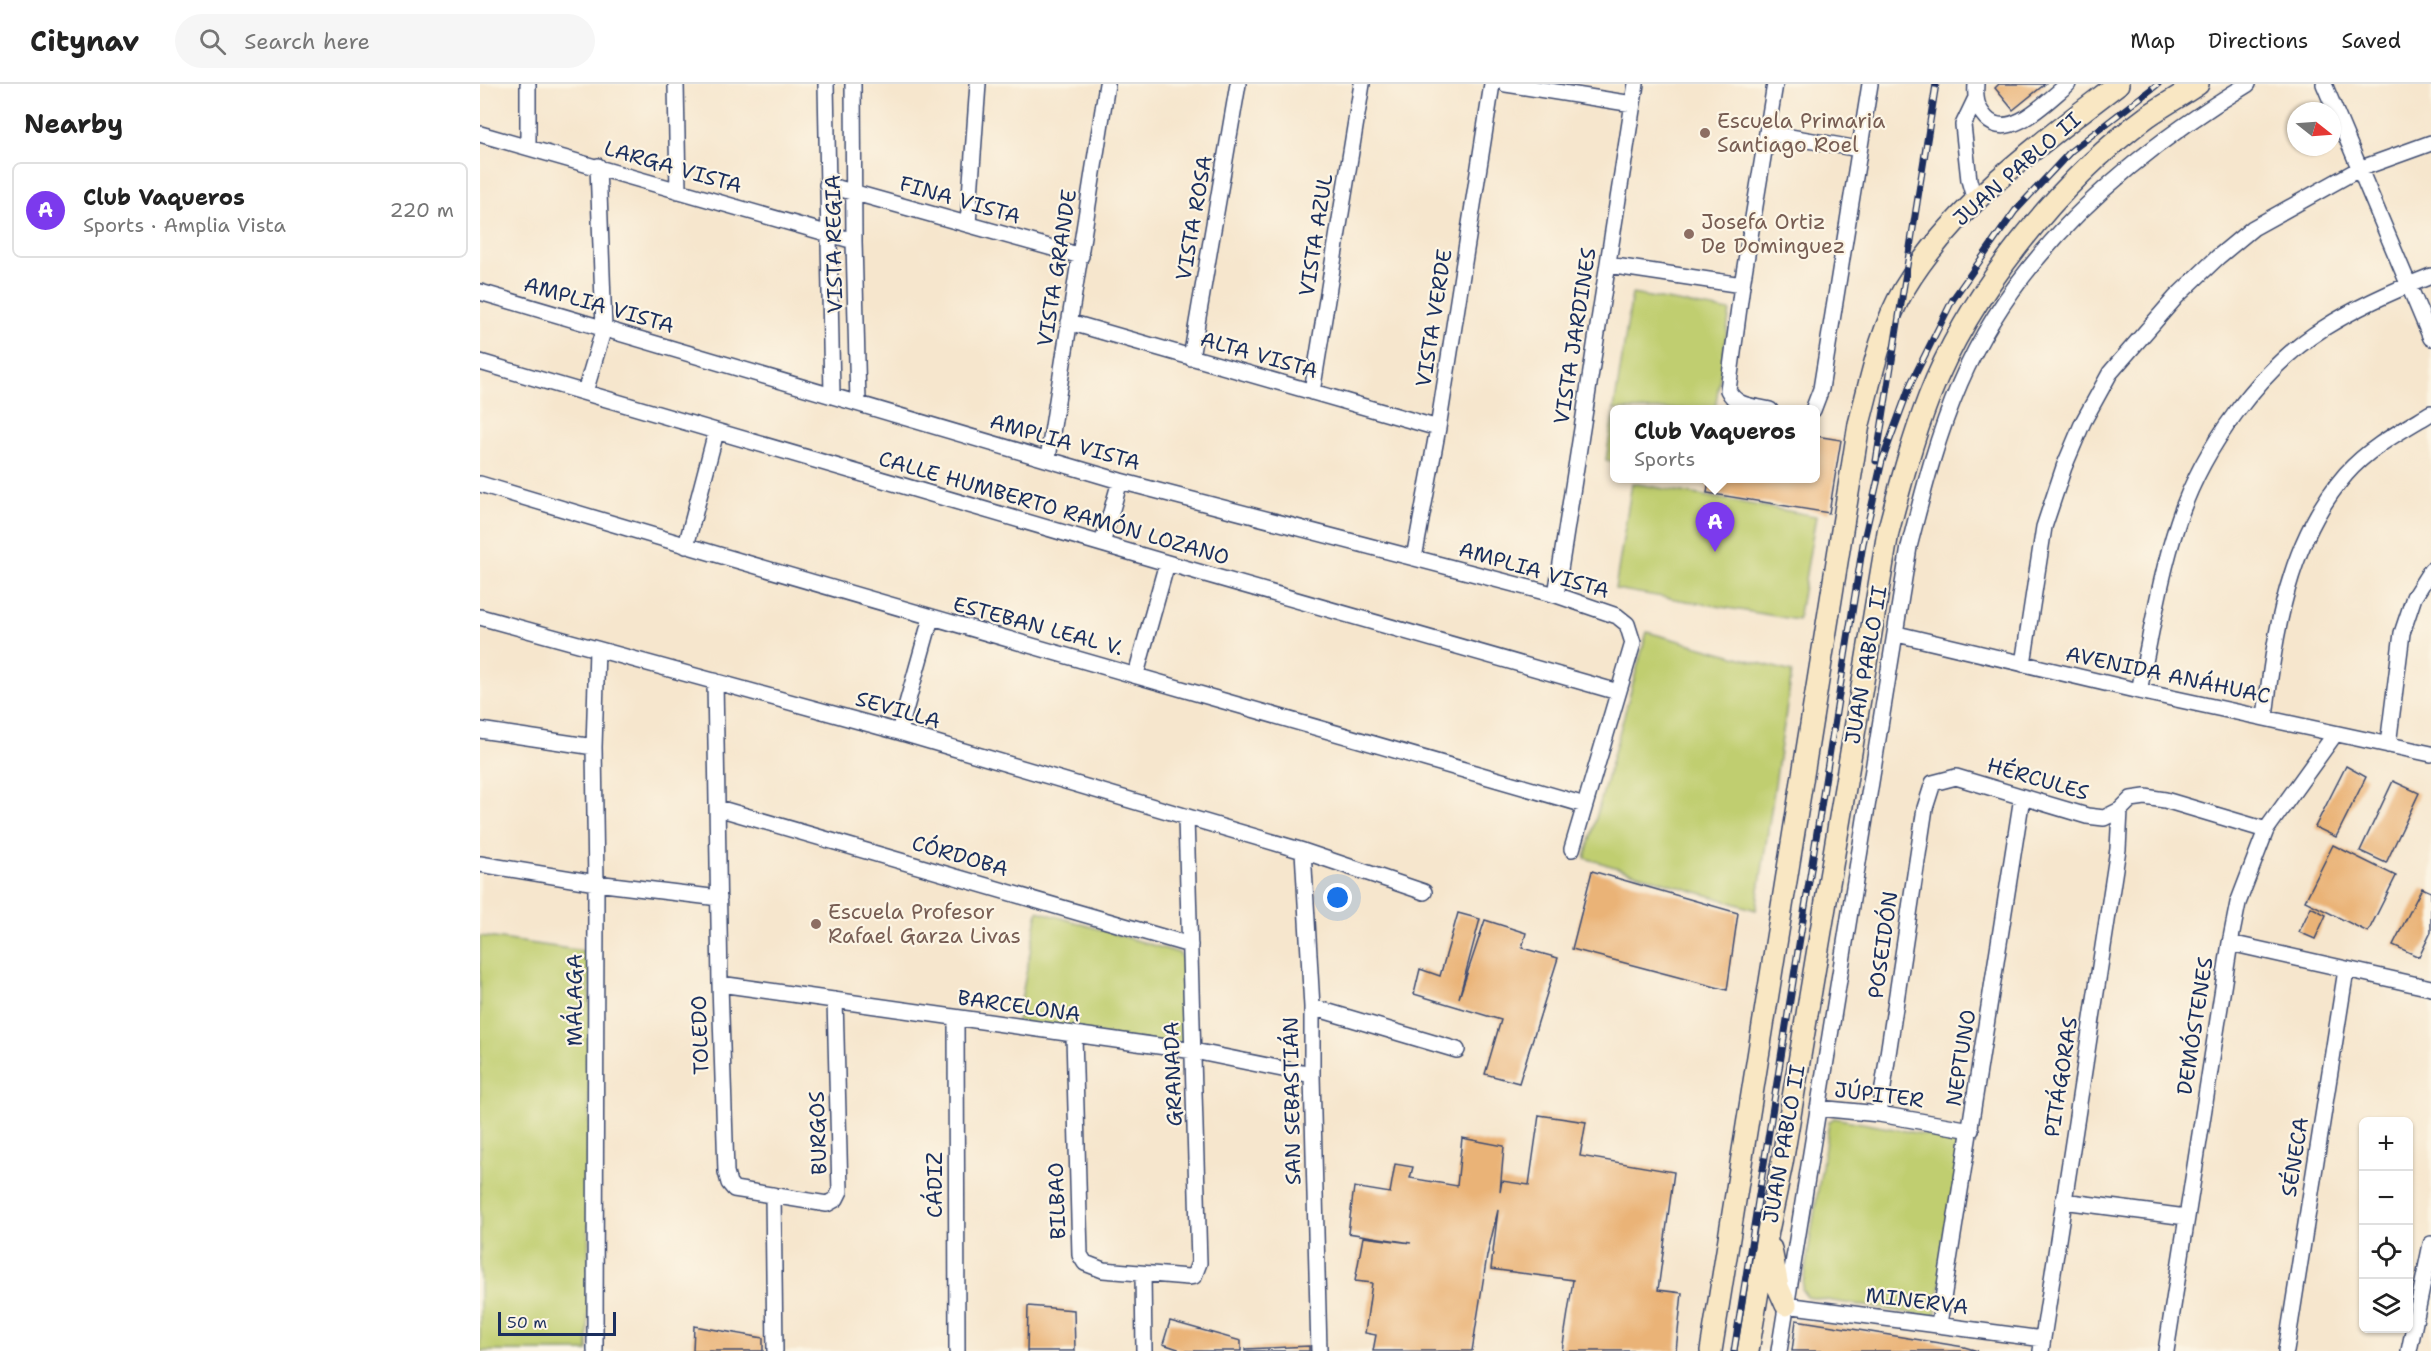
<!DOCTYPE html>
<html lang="en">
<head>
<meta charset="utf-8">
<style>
	body { margin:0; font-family:"Shantell Sans",sans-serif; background:#f6f6f6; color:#222 }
	.controls { position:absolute; right:18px; bottom:18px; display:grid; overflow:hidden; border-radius:9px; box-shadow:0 2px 4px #0004 }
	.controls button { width:54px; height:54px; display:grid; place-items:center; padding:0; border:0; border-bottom:2px solid #e0e0e0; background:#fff; color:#222; font:30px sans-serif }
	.compass { position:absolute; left:1807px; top:18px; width:54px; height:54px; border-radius:50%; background:#fff; box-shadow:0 2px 4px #0004; rotate:107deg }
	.scale { position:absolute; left:18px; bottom:15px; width:118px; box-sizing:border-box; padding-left:6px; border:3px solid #1b2f5e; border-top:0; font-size:16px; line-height:21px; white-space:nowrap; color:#1b2f5e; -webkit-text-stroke:4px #fcf5e5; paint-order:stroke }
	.you { position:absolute; left:858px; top:814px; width:21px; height:21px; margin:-15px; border:4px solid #fff; border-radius:50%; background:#1a73e8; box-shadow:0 0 0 9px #1a73e833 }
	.badge { display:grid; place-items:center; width:39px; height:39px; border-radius:50%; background:#7c3aed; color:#fff; font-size:20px; font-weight:700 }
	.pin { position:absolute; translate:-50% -50px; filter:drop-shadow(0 2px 3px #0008) }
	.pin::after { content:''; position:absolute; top:32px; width:21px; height:18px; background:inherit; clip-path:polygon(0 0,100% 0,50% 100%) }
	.popup { position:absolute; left:1130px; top:321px; width:210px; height:78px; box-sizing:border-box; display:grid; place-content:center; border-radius:9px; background:#fff; filter:drop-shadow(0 2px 4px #0005); font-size:20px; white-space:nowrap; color:#767676 }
	.popup b { font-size:22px; color:#222 }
	.popup::after { content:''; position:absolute; left:50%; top:100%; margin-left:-12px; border:12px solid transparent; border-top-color:#fff }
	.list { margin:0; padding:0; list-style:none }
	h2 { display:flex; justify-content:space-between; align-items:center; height:78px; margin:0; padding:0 24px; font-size:26px }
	h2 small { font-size:20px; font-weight:400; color:#767676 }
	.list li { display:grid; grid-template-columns:39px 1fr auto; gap:18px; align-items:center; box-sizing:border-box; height:96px; margin:0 12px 12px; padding:0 12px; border:2px solid #e0e0e0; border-radius:9px }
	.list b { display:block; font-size:22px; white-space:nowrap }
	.list p { margin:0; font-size:20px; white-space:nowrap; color:#767676 }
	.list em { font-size:20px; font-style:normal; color:#767676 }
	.icon { flex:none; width:33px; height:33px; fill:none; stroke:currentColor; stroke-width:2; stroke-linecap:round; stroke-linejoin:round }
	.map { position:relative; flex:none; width:1951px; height:1267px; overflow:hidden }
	header { display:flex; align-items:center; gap:36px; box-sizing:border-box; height:84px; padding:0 30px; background:#fff; border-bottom:2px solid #e0e0e0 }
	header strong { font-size:28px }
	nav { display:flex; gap:33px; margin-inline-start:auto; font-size:21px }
	.search { width:420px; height:54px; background:#f6f6f6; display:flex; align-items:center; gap:15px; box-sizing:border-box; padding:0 21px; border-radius:33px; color:#767676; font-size:22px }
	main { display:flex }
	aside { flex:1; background:#fff }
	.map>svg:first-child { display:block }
	.green { fill:#c0ce6f; stroke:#6e7e66; stroke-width:1.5 }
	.building { fill:#eab377 }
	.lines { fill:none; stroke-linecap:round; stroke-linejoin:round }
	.street-casing { stroke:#3c4a6f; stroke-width:18 }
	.secondary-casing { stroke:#3c4a6f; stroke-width:24 }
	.street { stroke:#fff; stroke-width:15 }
	.secondary { stroke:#f9e7c3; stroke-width:21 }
	.rail-casing { stroke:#1b2f5e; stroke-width:7 }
	.rail { stroke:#fcf5e5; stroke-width:4.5; stroke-dasharray:14; stroke-linecap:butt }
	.education-dot { fill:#8d6e63; stroke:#fcf5e5; stroke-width:2 }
	.labels { text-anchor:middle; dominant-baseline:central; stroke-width:4.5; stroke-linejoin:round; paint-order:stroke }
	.education-label { font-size:21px; fill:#785e54; stroke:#fcf5e5; text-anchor:start }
	.street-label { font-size:21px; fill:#1b2f5e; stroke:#fcf5e5 }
</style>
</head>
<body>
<header>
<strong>Citynav</strong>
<div class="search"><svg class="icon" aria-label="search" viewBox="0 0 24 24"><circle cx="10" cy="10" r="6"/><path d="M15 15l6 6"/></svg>Search here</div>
<nav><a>Map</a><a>Directions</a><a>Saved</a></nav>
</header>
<main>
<aside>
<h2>Nearby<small></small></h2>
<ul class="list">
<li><span class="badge">A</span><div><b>Club Vaqueros</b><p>Sports · Amplia Vista</p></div><em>220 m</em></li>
</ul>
</aside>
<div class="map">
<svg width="1951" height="1267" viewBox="0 0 1951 1267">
	<rect width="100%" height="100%" fill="#fcf5e5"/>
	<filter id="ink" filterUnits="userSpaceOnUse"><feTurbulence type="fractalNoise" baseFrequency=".0167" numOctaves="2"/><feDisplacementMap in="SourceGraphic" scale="12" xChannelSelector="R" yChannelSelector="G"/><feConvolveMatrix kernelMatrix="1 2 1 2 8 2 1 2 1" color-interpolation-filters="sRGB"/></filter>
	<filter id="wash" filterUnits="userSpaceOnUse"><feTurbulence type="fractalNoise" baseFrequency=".008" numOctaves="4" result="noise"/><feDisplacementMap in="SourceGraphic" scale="24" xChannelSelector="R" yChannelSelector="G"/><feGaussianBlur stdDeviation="1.35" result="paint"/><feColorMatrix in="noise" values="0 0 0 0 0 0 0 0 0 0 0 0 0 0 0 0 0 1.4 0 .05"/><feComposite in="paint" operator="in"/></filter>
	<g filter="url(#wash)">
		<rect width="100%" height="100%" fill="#f6e6cd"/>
		<path class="green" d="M1152,210l98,17 -15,98 -101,1v52l-8,-2z
			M1152,399l184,33 -18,104 -183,-31z
			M1167,548l145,40 -36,238 -171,-52z
			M558,827l141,42 4,6 3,82 -6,6 -163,-26z
			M0,852l110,16 -2,399h-108z
			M1354,1034l126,23 4,5 -29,171 -128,-20 -5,-7 27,-168z"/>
		<g id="blocks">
			<path class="building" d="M1519,0h46l-32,26 -18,-22z
				M1336,352l25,4 -12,73 -122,-20 2,-15h107z
				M1866,682l20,11 -30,60 -21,-10z
				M1913,697l26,12 -33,70 -26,-12z
				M1853,761l63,31 -28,56 -63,-31z
				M1112,787l146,42 -11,77 -155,-41z
				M1942,804l9,4v40l-12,25 -26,-12z
				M1831,823l15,8 -11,24 -16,-7z
				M978,829l22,6 -21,79 26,-78 41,13 -4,15 36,10 -39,125 -34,-9 16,-54 -87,-26 6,-25 20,7z
				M1059,1031l47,7 -6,34 94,16 -16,118 24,3 -6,58h-114l11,-71 -82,-11 7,-59 -11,46 -15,95h-99l3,-16 -11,-2 7,-50 -17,-2 8,-44 48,6 -63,-10 6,-46 36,6 5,-29 18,3 -3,11 47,8 5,-48 42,8 -4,46 2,-11 27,4z
				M548,1222l46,4 1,41h-48z
				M1316,1236l168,27 14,4h-186z
				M690,1237l71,20v10h-64l1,-2 -15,-5z
				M214,1242l69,12v13h-70z
				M829,1262v5h-64v-2z"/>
		</g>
	</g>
	<g filter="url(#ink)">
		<use href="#blocks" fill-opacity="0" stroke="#3c4a6f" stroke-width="1.5"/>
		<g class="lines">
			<g class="street-casing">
				<path id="street" d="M48,0v63
					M196,0l2,107
					M346,0l6,311
					M373,0l1,157 4,162
					M1026,0l127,20
					M1496,0c-1,14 0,23 10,34 23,25 63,-19 82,-34
					M1844,0l107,254
					M1287,49l92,16
					M0,50l374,107
					M347,101l254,71
					M1495,117l-6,-21 -6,-55 12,-25
					M488,140l10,-140
					M1128,181l134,20
					M0,208l640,189 436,114 61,21 10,8 6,19 -61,206
					M589,238l369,106
					M711,274l47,-274
					M0,278l687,201 451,129
					M105,308l19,-64 -6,-162
					M832,308l50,-308
					M1290,326c-17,-4 -34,-3 -42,-20l14,-105 33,-201
					M1333,326l8,-21 49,-305
					M568,374l59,-374
					M0,400c367,111 737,214 1105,321
					M622,460l18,-63
					M206,462l30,-114
					M934,474l24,-130 54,-344
					M1076,511l80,-511
					M0,533l419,115 404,119 121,41
					M1417,550l242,57 292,63
					M1543,580l21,-137 20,-60 19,-45 27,-49 66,-76 42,-40 35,-29 106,-59 72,-26
					M656,590l31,-111
					M235,597l5,303 6,188 3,11 5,6 93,15 9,-5 4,-8 -5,-191
					M1659,607c12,-56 21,-115 39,-169 24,-73 81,-153 146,-194 33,-21 71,-38 107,-52
					M1785,633c10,-85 23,-176 81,-243 23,-26 55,-43 85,-61
					M0,646l114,17
					M419,648l32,-114
					M1908,661l14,-112 12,-36 17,-27
					M238,724l472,137
					M823,767l9,156v68l7,276
					M0,780l116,19 123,15
					M1750,859l201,45
					M240,900l474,67 118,24
					M832,923l145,43
					M476,934l1,333
					M594,952l6,219 5,8 18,7 85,7 6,-1 5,-13 -13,-445
					M1338,1024l61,6 92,16
					M1399,1030l46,-306 8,-25 23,-6 131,39 17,2 16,-8 11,-11 14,-2 20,3 101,30
					M293,1111l2,156
					M1583,1117l123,16
					M663,1190l1,77
					M1306,1221l257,34
					M1459,1240l83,-527
					M115,1267l1,-468 -2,-136 3,-98
					M1299,1267l130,-804c14,-55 28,-111 51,-164 56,-131 169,-227 288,-299
					M1561,1267l77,-502 2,-39
					M1686,1267l64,-408 8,-40 28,-73 69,-96
					M1806,1267l60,-381
					M1929,1267l22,-107"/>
			</g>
			<g class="secondary-casing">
				<path id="secondary" d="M1291,1165l7,38 8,18
					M1231,1267l148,-927c12,-45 21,-94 45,-135 50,-84 137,-146 214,-205
					M1268,1267l20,-120 14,-68 106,-631c12,-46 24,-91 41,-135 40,-103 130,-216 219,-281 16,-11 34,-21 50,-32"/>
			</g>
			<use href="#street" class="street"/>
			<use href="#secondary" class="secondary"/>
			<g class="rail-casing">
				<path id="rail" d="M1396,377l60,-377
					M1254,1267l129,-807 19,-83 29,-78 42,-84 62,-88 56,-60 87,-67"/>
			</g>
			<use href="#rail" class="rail"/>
		</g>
	</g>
	<g class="education-dot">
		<circle cx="1225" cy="49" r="6"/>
		<circle cx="1209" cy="150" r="6"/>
		<circle cx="336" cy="840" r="6"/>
	</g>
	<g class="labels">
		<g class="education-label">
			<text x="1237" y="37">Escuela Primaria<tspan x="1237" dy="24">Santiago Roel</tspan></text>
			<text x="1221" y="138">Josefa Ortiz<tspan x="1221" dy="24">De Dominguez</tspan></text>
			<text x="348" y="828">Escuela Profesor<tspan x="348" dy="24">Rafael Garza Livas</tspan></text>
		</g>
		<g class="street-label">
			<text transform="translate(193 83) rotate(16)">LARGA VISTA</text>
			<text transform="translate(1537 85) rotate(-41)">JUAN PABLO II</text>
			<text transform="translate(480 116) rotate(16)">FINA VISTA</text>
			<text transform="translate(714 134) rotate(-80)">VISTA ROSA</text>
			<text transform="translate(836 151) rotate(-81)">VISTA AZUL</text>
			<text transform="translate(354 160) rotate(-91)">VISTA REGIA</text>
			<text transform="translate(577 184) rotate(-81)">VISTA GRANDE</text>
			<text transform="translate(119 221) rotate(16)">AMPLIA VISTA</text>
			<text transform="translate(954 234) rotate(-81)">VISTA VERDE</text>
			<text transform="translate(1095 252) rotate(-81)">VISTA JARDINES</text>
			<text transform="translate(779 271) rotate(16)">ALTA VISTA</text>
			<text transform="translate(585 358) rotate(16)">AMPLIA VISTA</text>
			<text transform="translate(574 424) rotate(16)">CALLE HUMBERTO RAMÓN LOZANO</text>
			<text transform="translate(1054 486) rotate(16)">AMPLIA VISTA</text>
			<text transform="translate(558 542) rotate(15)">ESTEBAN LEAL V.</text>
			<text transform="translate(1386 581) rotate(-80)">JUAN PABLO II</text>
			<text transform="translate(1688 591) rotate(12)">AVENIDA ANÁHUAC</text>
			<text transform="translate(418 626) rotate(16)">SEVILLA</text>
			<text transform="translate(1558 695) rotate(16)">HÉRCULES</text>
			<text transform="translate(480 772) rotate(16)">CÓRDOBA</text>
			<text transform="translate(1403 861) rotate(-82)">POSEIDÓN</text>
			<text transform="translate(95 916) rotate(-90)">MÁLAGA</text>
			<text transform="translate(539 922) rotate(8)">BARCELONA</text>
			<text transform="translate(1715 942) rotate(-81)">DEMÓSTENES</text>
			<text transform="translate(220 951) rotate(-92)">TOLEDO</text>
			<text transform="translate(1481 974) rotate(-81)">NEPTUNO</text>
			<text transform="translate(693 990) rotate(-92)">GRANADA</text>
			<text transform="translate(1581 993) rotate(-81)">PITÁGORAS</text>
			<text transform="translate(1399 1011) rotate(7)">JÚPITER</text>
			<text transform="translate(812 1017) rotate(-91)">SAN SEBASTIÁN</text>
			<text transform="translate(338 1049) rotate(-92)">BURGOS</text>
			<text transform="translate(1304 1060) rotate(-80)">JUAN PABLO II</text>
			<text transform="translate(1815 1073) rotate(-81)">SÉNECA</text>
			<text transform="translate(455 1101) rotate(-90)">CÁDIZ</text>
			<text transform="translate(577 1117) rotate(-92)">BILBAO</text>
			<text transform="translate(1437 1217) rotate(7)">MINERVA</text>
		</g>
	</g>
</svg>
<div class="controls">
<button>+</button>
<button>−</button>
<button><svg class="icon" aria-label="locate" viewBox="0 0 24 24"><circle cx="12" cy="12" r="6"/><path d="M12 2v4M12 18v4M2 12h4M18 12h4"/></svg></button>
<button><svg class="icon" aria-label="layers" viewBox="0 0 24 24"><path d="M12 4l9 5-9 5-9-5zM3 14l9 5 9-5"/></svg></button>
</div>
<svg class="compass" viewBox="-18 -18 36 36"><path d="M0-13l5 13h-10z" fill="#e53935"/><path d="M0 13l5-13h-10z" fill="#767676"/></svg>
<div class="scale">50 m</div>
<div class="you"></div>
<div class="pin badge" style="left:1235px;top:468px">A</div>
<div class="popup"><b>Club Vaqueros</b>Sports</div>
</div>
</main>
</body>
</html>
